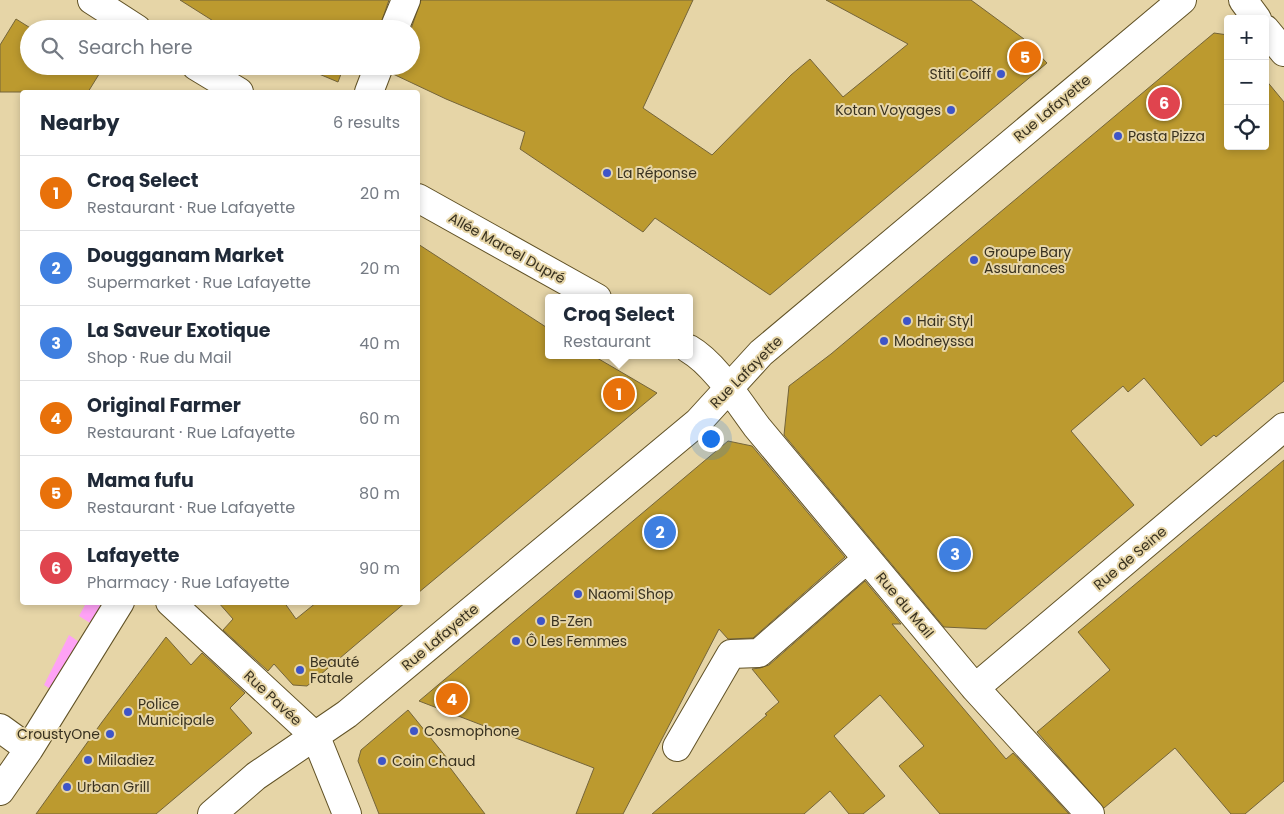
<!DOCTYPE html>
<html lang="en">
<head>
<meta charset="utf-8">
<style>
	body { margin:0; font-family:Poppins,sans-serif; background:#f2f2f3; color:#1f2937 }
	.controls { position:absolute; right:15px; top:15px; display:grid; overflow:hidden; border-radius:5px; box-shadow:0 2px 8px #0003 }
	.controls button { width:45px; height:45px; display:grid; place-items:center; padding:0; border:0; border-bottom:1px solid #e0e1e3; background:#fff; color:#1f2937; font:25px sans-serif }
	.you { position:absolute; left:710px; top:438px; width:18px; height:18px; margin:-12px; border:4px solid #fff; border-radius:50%; background:#1a73e8; box-shadow:0 0 0 8px #1a73e833 }
	.badge { display:grid; place-items:center; width:32px; height:32px; border-radius:50%; background:#db2777; color:#fff; font-size:16px; font-weight:700 }
	.pin { position:absolute; translate:-50% -50%; border:2px solid #fff; box-shadow:0 1px 5px #0006 }
	.popup { position:absolute; left:545px; top:294px; width:148px; height:65px; box-sizing:border-box; display:grid; place-content:center; border-radius:5px; background:#fff; filter:drop-shadow(0 1px 4px #0005); font-size:16px; white-space:nowrap; color:#747a83 }
	.popup b { font-size:19px; color:#1f2937 }
	.popup::after { content:''; position:absolute; left:50%; top:100%; margin-left:-10px; border:10px solid transparent; border-top-color:#fff }
	.list { margin:0; padding:0; list-style:none }
	h2 { display:flex; justify-content:space-between; align-items:center; height:65px; margin:0; padding:0 20px; font-size:21px }
	h2 small { font-size:16px; font-weight:400; color:#747a83 }
	.list li { display:grid; grid-template-columns:32px 1fr auto; gap:15px; align-items:center; box-sizing:border-box; height:75px; padding:0 20px; border-top:1px solid #e0e1e3 }
	.list b { display:block; font-size:19px; white-space:nowrap }
	.list p { margin:0; font-size:16px; white-space:nowrap; color:#747a83 }
	.list em { font-size:16px; font-style:normal; color:#747a83 }
	.icon { flex:none; width:28px; height:28px; fill:none; stroke:currentColor; stroke-width:2; stroke-linecap:round; stroke-linejoin:round }
	.map { position:relative; flex:none; width:1284px; height:814px; overflow:hidden }
	.search { position:absolute; background:#fff; box-shadow:0 2px 8px #0003; left:20px; top:20px; width:400px; height:55px; display:flex; align-items:center; gap:12px; box-sizing:border-box; padding:0 18px; border-radius:28px; color:#747a83; font-size:19px }
	.panel { position:absolute; background:#fff; box-shadow:0 2px 8px #0003; left:20px; top:90px; width:400px; height:515px; border-radius:5px }
	.map>svg:first-child { display:block }
	.green { fill:#fea2f5 }
	.building { fill:#bc9a2f; stroke:#75653a }
	.lines { fill:none; stroke-linecap:round; stroke-linejoin:round }
	.minor-casing { stroke:#615226; stroke-width:30 }
	.minor { stroke:#fff; stroke-width:28 }
	.poi-dot { fill:#3e55c8; stroke:#e6d5a7; stroke-width:2 }
	.labels { text-anchor:middle; dominant-baseline:central; stroke-width:4; stroke-linejoin:round; paint-order:stroke }
	.poi-label { font-size:14px; fill:#38311f; stroke:#e6d5a7; text-anchor:start }
	.street-label { font-size:14px; fill:#38311f; stroke:#e6d5a7 }
</style>
</head>
<body>
<div class="map">
<svg width="1284" height="814" viewBox="0 0 1284 814">
	<rect width="100%" height="100%" fill="#e6d5a7"/>
	<path class="green" d="M86,603h50l-24,34 -33,-21z
		M69,635l29,20 -33,43 -21,-13z"/>
	<path class="building" d="M180,0h209l-10,29h-153z
		M421,0h272l-50,108 69,47 79,-80 19,-16 33,38 65,-53 -82,-44h145l53,39 23,24 -277,232 -115,-77 -12,14 -123,-83 5,-17 -79,-33 -53,-25 1,-8h17v-37z
		M16,19l16,10h-3v37h64l8,5 -13,21h-88v-47z
		M1214,33l14,2v111h37v-67l19,23v279l-68,56 -2,-2 -13,11 -57,-68 -16,14 -5,-6 -52,45 63,74 -148,124 -42,-2 -160,-192 5,-49 42,-32z
		M300,66h44l-6,16z
		M418,244l131,85v26h43l65,38 -239,200z
		M728,441l24,5 93,111 -92,81 -25,1 -9,-10 -96,185h-47l18,-46 -175,-67z
		M1284,460v321l-39,33h-14l-56,-66 -71,60 -67,-76 73,-62 -32,-38z
		M865,581l36,43h-9l114,135 7,-6 56,61h-129l-41,-48 25,-20 -44,-51 -46,41 51,60 -22,18h-14l-19,-23 -26,23h-152l115,-99 -2,-1 14,-12 -27,-33 8,-1 9,-3z
		M218,602h66l12,17 21,-17h89l-99,84 -14,-1 -19,-21 -6,7 -45,-41 10,-11z
		M166,637l25,28 11,-12 43,40 -15,15 22,25 -96,81h-120l66,-92z
		M408,710l43,53 -3,2 37,49h-106l-21,-53 3,-11z"/>
	<g class="lines">
		<g class="minor-casing">
			<path id="minor" d="M92,0l45,29
				M1243,0l14,19
				M394,29l12,-29
				M1265,29l19,23
				M196,66l43,26
				M369,92l10,-26
				M418,198l179,100
				M689,349c26,15 50,54 68,78l218,261 115,126
				M170,602l146,135 31,77
				M975,688l309,-261
				M0,728l29,21
				M677,747l54,-93 28,-1 108,-94
				M0,791l29,-42 91,-147
				M212,814l44,-38 91,-62 351,-292 63,-69 421,-353"/>
		</g>
		<use href="#minor" class="minor"/>
	</g>
	<g class="poi-dot">
		<circle cx="1001" cy="74" r="5"/>
		<circle cx="951" cy="110" r="5"/>
		<circle cx="1118" cy="136" r="5"/>
		<circle cx="607" cy="173" r="5"/>
		<circle cx="974" cy="260" r="5"/>
		<circle cx="907" cy="321" r="5"/>
		<circle cx="884" cy="341" r="5"/>
		<circle cx="578" cy="594" r="5"/>
		<circle cx="541" cy="621" r="5"/>
		<circle cx="516" cy="641" r="5"/>
		<circle cx="300" cy="670" r="5"/>
		<circle cx="128" cy="712" r="5"/>
		<circle cx="414" cy="731" r="5"/>
		<circle cx="110" cy="734" r="5"/>
		<circle cx="88" cy="760" r="5"/>
		<circle cx="382" cy="761" r="5"/>
		<circle cx="67" cy="787" r="5"/>
	</g>
	<g class="labels">
		<g class="poi-label">
			<text x="991" y="74" text-anchor="end">Stiti Coiff</text>
			<text x="941" y="110" text-anchor="end">Kotan Voyages</text>
			<text x="1128" y="136">Pasta Pizza</text>
			<text x="617" y="173">La Réponse</text>
			<text x="984" y="252">Groupe Bary<tspan x="984" dy="16">Assurances</tspan></text>
			<text x="917" y="321">Hair Styl</text>
			<text x="894" y="341">Modneyssa</text>
			<text x="588" y="594">Naomi Shop</text>
			<text x="551" y="621">B-Zen</text>
			<text x="526" y="641">Ô Les Femmes</text>
			<text x="310" y="662">Beauté<tspan x="310" dy="16">Fatale</tspan></text>
			<text x="138" y="704">Police<tspan x="138" dy="16">Municipale</tspan></text>
			<text x="424" y="731">Cosmophone</text>
			<text x="100" y="734" text-anchor="end">CroustyOne</text>
			<text x="98" y="760">Miladiez</text>
			<text x="392" y="761">Coin Chaud</text>
			<text x="77" y="787">Urban Grill</text>
		</g>
		<g class="street-label">
			<text transform="translate(1052 108) rotate(-40)">Rue Lafayette</text>
			<text transform="translate(507 248) rotate(29)">Allée Marcel Dupré</text>
			<text transform="translate(746 372) rotate(-45)">Rue Lafayette</text>
			<text transform="translate(1130 558) rotate(-40)">Rue de Seine</text>
			<text transform="translate(905 605) rotate(50)">Rue du Mail</text>
			<text transform="translate(440 637) rotate(-40)">Rue Lafayette</text>
			<text transform="translate(273 698) rotate(43)">Rue Pavée</text>
		</g>
	</g>
</svg>
<div class="controls">
<button>+</button>
<button>−</button>
<button><svg class="icon" aria-label="locate" viewBox="0 0 24 24"><circle cx="12" cy="12" r="6"/><path d="M12 2v4M12 18v4M2 12h4M18 12h4"/></svg></button>
</div>
<div class="you"></div>
<div class="pin badge" style="left:619px;top:394px;background:#e8710a">1</div>
<div class="popup"><b>Croq Select</b>Restaurant</div>
<div class="pin badge" style="left:660px;top:532px;background:#3f7fe0">2</div>
<div class="pin badge" style="left:955px;top:554px;background:#3f7fe0">3</div>
<div class="pin badge" style="left:452px;top:699px;background:#e8710a">4</div>
<div class="pin badge" style="left:1025px;top:57px;background:#e8710a">5</div>
<div class="pin badge" style="left:1164px;top:103px;background:#e0444e">6</div>
<div class="search"><svg class="icon" aria-label="search" viewBox="0 0 24 24"><circle cx="10" cy="10" r="6"/><path d="M15 15l6 6"/></svg>Search here</div>
<section class="panel">
<h2>Nearby<small>6 results</small></h2>
<ul class="list">
<li><span class="badge" style="background:#e8710a">1</span><div><b>Croq Select</b><p>Restaurant · Rue Lafayette</p></div><em>20 m</em></li>
<li><span class="badge" style="background:#3f7fe0">2</span><div><b>Dougganam Market</b><p>Supermarket · Rue Lafayette</p></div><em>20 m</em></li>
<li><span class="badge" style="background:#3f7fe0">3</span><div><b>La Saveur Exotique</b><p>Shop · Rue du Mail</p></div><em>40 m</em></li>
<li><span class="badge" style="background:#e8710a">4</span><div><b>Original Farmer</b><p>Restaurant · Rue Lafayette</p></div><em>60 m</em></li>
<li><span class="badge" style="background:#e8710a">5</span><div><b>Mama fufu</b><p>Restaurant · Rue Lafayette</p></div><em>80 m</em></li>
<li><span class="badge" style="background:#e0444e">6</span><div><b>Lafayette</b><p>Pharmacy · Rue Lafayette</p></div><em>90 m</em></li>
</ul>
</section>
</div>
</body>
</html>
